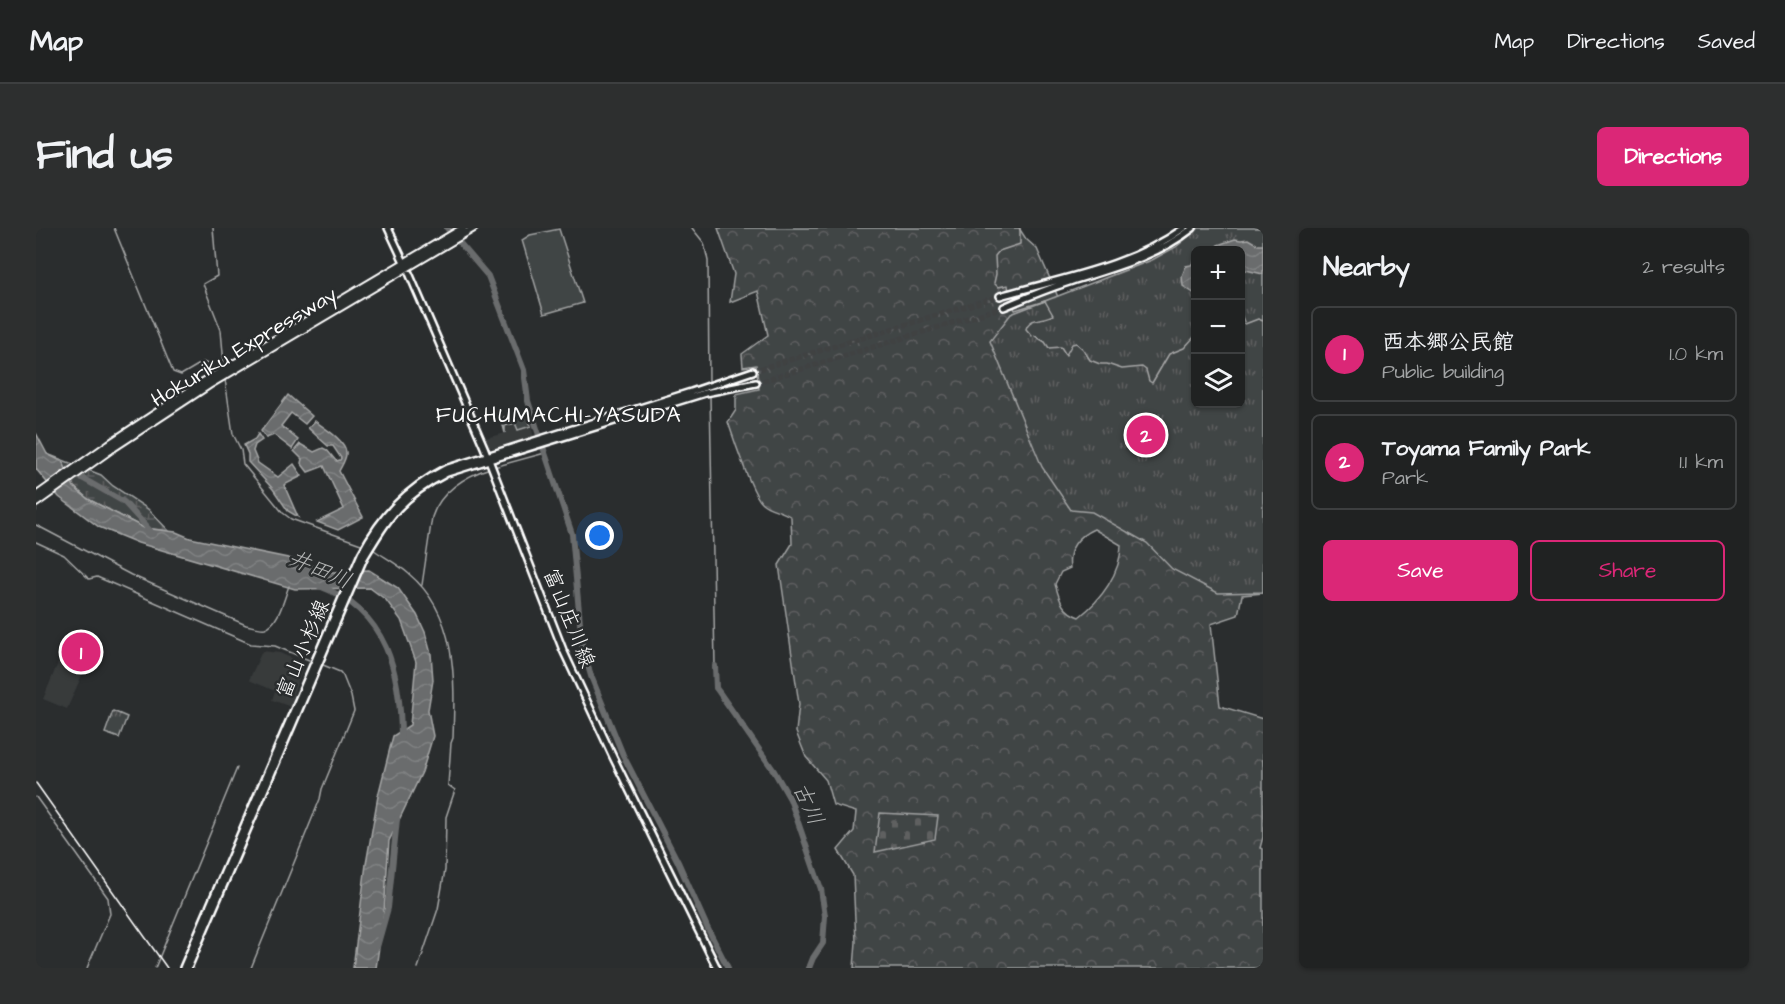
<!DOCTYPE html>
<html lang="en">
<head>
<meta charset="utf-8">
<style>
	body { margin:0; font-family:"Architects Daughter","Klee One",sans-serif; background:#2d2f2f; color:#f1f3f6 }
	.controls { position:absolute; right:18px; top:18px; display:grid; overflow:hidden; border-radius:9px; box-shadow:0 2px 4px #0004 }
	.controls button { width:54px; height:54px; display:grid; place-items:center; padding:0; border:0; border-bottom:2px solid #3d3f40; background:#202222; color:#f1f3f6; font:30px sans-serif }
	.you { position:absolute; left:564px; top:308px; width:21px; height:21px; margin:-15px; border:4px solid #fff; border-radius:50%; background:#1a73e8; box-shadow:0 0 0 9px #1a73e833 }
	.badge { display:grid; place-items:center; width:39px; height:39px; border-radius:50%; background:#db2777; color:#fff; font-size:20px; font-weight:700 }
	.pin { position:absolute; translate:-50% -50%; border:3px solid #fff; box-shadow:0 2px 6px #0006 }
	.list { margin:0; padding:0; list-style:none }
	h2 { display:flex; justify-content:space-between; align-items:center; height:78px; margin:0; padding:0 24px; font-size:26px }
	h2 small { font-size:20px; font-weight:400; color:#a2a4a5 }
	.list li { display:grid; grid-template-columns:39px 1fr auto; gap:18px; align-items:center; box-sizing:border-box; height:96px; margin:0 12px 12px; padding:0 12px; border:2px solid #3d3f40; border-radius:9px }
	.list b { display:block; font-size:22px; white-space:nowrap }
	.list p { margin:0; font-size:20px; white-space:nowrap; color:#a2a4a5 }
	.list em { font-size:20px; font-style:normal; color:#a2a4a5 }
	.actions { display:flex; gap:12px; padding:18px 24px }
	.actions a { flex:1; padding:14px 0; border:2px solid #db2777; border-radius:9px; text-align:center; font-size:21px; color:#db2777 }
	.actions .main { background:#db2777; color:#fff }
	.icon { flex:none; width:33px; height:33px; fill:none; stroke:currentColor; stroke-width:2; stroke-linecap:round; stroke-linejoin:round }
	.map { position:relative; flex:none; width:1227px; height:740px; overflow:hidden; border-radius:9px }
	header { display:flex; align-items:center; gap:36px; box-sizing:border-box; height:84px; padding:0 30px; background:#202222; border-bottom:2px solid #3d3f40 }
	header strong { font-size:28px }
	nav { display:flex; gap:33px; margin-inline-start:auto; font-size:21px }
	.intro { display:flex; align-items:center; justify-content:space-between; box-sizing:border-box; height:144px; padding:0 36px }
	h1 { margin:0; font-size:42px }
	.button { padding:15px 27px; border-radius:9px; background:#db2777; color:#fff; font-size:21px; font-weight:700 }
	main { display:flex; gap:36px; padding:0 36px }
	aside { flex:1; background:#202222; border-radius:9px; box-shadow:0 2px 4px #0004 }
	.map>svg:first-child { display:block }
	.built { fill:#373a3b }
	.grass { fill:#414445; stroke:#a0a2a2; stroke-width:1.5 }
	.forest { fill:url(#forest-crowns); stroke:#a0a2a2; stroke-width:1.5; fill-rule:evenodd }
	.wetland { fill:url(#wetland-marsh); stroke:#a0a2a2; stroke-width:1.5 }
	.cemetery { fill:url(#cemetery-stones); stroke:#a0a2a2; stroke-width:1.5 }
	.park { fill:url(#park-tufts); stroke:#a0a2a2; stroke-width:1.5; fill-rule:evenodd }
	.water { fill:url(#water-waves); stroke:#a6a7a7; stroke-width:1.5 }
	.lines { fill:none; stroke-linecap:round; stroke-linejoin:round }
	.stream { stroke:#a6a7a7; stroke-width:1.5 }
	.river { stroke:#6a6c6d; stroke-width:6 }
	.primary-tunnel { stroke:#3f4243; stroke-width:5; stroke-dasharray:5 2.5; stroke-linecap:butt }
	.primary-casing { stroke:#fff; stroke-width:10 }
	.motorway-casing { stroke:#fff; stroke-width:10 }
	.primary { stroke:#2a2d2e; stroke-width:5 }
	.motorway { stroke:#2a2d2e; stroke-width:6 }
	.rail { stroke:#fff; stroke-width:1.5 }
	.labels { text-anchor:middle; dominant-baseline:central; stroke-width:5; stroke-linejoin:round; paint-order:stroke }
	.street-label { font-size:21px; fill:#fff; stroke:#2a2d2e }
	.neighbourhood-label { font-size:22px; letter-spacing:1.5px; fill:#fff; stroke:#2a2d2e }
	.water-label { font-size:22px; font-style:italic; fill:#b4b6b6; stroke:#2a2d2e }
</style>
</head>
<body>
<header>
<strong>Map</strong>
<nav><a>Map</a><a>Directions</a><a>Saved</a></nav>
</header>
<div class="intro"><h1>Find us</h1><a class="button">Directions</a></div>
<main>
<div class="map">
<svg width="1227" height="740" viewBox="0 0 1227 740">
	<defs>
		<pattern id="forest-crowns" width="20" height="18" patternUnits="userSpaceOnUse" patternTransform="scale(1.5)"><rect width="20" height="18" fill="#414445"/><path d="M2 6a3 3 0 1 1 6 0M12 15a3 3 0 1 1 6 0" fill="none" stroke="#5e6061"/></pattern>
		<pattern id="wetland-marsh" width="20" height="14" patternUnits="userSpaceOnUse" patternTransform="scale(1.5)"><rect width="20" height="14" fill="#414445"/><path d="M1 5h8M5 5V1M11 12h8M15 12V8" fill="none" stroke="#5e6061"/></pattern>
		<pattern id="cemetery-stones" width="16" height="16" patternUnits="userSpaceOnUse" patternTransform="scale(1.5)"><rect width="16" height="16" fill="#414445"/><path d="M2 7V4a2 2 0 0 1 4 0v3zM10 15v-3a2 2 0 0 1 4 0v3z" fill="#5e6061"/></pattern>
		<pattern id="park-tufts" width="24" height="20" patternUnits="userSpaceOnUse" patternTransform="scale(1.5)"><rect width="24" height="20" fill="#414445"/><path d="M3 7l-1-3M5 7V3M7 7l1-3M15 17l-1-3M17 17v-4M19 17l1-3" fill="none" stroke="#5e6061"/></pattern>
		<pattern id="water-waves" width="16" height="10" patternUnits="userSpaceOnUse" patternTransform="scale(1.5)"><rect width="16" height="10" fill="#6a6c6d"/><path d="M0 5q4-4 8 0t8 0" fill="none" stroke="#808283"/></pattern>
	</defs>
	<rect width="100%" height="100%" fill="#2a2d2e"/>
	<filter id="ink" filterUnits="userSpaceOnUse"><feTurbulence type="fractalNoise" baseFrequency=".0167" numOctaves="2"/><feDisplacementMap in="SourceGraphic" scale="12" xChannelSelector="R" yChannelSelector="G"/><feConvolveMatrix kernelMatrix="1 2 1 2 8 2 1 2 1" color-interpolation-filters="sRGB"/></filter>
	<g filter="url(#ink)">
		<path class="built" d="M479,195l3,8 13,-5 3,11 -39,12 -6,-2 -4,-9 21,-5 -2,-7z
			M226,423l18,2 25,11 -11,28 -3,15 -19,-7 3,-9 -26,-11z
			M24,430l25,10 -18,41 -24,-10z"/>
		<path class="grass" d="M523,1l24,74 -39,11 -22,-74 8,-5z
			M490,184l5,14 -13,4 -3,-7 -10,3v7l-4,-15z"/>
		<path class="forest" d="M682,0h301l7,11 11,10 21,48 138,107h44l23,170v19l-21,2 -4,20 -27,9 9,82 43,13v118l-3,11 3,1v119h-409l2,-26 -3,-67 -15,-25 16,-19 2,-19 -23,-7 -7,-25 -20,-23 -10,-25 3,-28 -20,-139 13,-21 -1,-27c-9,-7 -21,-7 -29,-14 -11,-10 -28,-64 -34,-81l8,-12v-16l23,-5 -3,-24 -13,2 -1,-13 26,-19 -10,-44 -28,11 4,-28zM1058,301l27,16c0,28 -20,55 -42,72 -17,-6 -19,-16 -24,-33l6,-12 9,-4c-3,-19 8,-32 24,-39z"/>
		<path class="wetland" d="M11,226l54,21 12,11 35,23 21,22 -25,-3 -56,-29 -14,-12z"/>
		<path class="cemetery" d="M844,585l58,3 -3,23 -60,13z"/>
		<path class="park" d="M1163,0h64v364l-45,1 -46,-24 -25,-26 -55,-31 -21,-2 -29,-43 -52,-126 21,-27 141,-54 24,-13zM1160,22h44v154h-44z
			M77,483l14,6 -8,21 -14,-5z"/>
		<path class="water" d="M1199,11l6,1 7,-1 10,6h5v29l-22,-5 -1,-19h-27l5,-5z
			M1159,32l1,1 -1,33 -12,-8 -1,-10 4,-10 5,-1z
			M252,167l24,21 -7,8 -14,-11 -10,13 17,14 -6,9 -18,-14 -8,3 -5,-7z
			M279,193c9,7 30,19 31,31 1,6 -4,13 -7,19l24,46 -25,13 -21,-8 27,-13 -20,-43 -16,6 -7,-9 1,-4 -8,-8 6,-7 14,8 9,-4 4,2 9,11 4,-1 1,-2 -8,-12h-5l-20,-18z
			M0,205l11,21 16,8 11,25 14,12 56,29 32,4 14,6 98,20 44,14 37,-2 29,18 19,27 8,17 6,22 2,26 -5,30 5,26 -11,36 -33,69 -5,71 -8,56h-23l13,-104 12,-68 15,-60 17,-11 6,-63 -15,-42 -15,-20 -16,-12 -75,1 -157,-46 -39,-16 -40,-30 -23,-28z
			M222,206l4,6 -7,5 -2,6 5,12 20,14 16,-13 8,12 -18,9 14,32 -10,-6 -15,-22 -25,-27v-8l-4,-9 11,-6z"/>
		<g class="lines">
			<path class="stream" d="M78,0l59,144 8,3 22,-13 7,3 5,7
				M177,0l4,48 -14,8 18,46 3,35
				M656,0l12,15 4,18 1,123
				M973,64l-1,-7 -10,2 -4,-4 2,-9 -1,-18 4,-5 21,-7v-16
				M977,77l2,5 30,-9 8,14c-11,6 -24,2 -27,14l6,7
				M1204,84l5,12 13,-5 5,2
				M999,108l10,6 4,6 12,-1 5,8 6,-11 4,-1 7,6 7,11 10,4h7l15,5 20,-2 4,3 3,11 3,2 17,-29 15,-6 12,-13
				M189,151l8,55 8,16 2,14 40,49 8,6 70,25
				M674,167l5,271
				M458,239l51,-14
				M0,278v5
				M0,297l95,50 115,50c6,1 14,4 19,3 14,-4 19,-30 24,-42
				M0,314l28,13 25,24 8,-2 154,67 24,2 34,14
				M338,322c12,8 25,15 35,24 49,41 46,106 44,164l-2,5 -3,42 7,5 -9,27 -1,53 -7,39 -20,59
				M386,357l10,-68c8,-25 33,-41 58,-49
				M0,569l72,101 2,16 -23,54
				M119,740l82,-200
				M215,740l69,-169 2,-10 32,-78 -3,-15 -8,-20 -3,-4 -17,-7"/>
			<path class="river" d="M411,0l41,48 36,94 4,31 11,34
				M507,219l29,87 10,111 9,31 32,79 55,107 29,65 21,41
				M35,247l11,3 42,24 29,32
				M283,358c69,25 82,88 82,153
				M679,438l1,22 3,4 55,79 16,28 31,90 4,27 -2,27 -10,15 -4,10
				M341,719l11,-39 9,-89"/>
			<path class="primary-tunnel" d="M717,143l247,-75
				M720,155l248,-76"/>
			<g class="primary-casing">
				<path id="primary" d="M352,0l15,32
					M373,45l75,174 79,203 50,107 104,211
					M964,68c63,-18 130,-29 184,-68
					M968,79c21,-9 43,-18 65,-25 44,-14 87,-25 124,-54
					M147,740l178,-414c20,-38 45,-65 84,-85l246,-77 62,-21
					M152,740l176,-410c26,-43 37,-61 83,-85l258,-80 51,-10"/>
			</g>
			<g class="motorway-casing">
				<path id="motorway" d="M0,268l73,-52 94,-62 260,-154
					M0,275l77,-55 96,-63 265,-157"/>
			</g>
			<use href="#primary" class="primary"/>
			<use href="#motorway" class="motorway"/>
			<path class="rail" d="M0,555l131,185"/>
		</g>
	</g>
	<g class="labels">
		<g class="street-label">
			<text transform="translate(208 119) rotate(-31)">Hokuriku Expressway</text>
			<text transform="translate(533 390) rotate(68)">富山庄川線</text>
			<text transform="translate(267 421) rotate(-67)">富山小杉線</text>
		</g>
		<g class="neighbourhood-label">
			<text x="523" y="187">FUCHUMACHI-YASUDA</text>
		</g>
		<g class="water-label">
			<text transform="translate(284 342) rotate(23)">井田川</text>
			<text transform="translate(772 576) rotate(66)">古川</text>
		</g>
	</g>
</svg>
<div class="controls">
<button>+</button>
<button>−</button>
<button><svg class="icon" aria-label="layers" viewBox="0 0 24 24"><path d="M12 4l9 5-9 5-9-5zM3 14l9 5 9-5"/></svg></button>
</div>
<div class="you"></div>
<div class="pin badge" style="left:45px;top:424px">1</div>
<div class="pin badge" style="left:1110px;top:207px">2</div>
</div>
<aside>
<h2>Nearby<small>2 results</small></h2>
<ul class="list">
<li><span class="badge">1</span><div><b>西本郷公民館</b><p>Public building</p></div><em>1.0 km</em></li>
<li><span class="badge">2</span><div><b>Toyama Family Park</b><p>Park</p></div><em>1.1 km</em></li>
</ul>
<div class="actions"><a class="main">Save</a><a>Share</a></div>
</aside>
</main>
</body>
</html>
